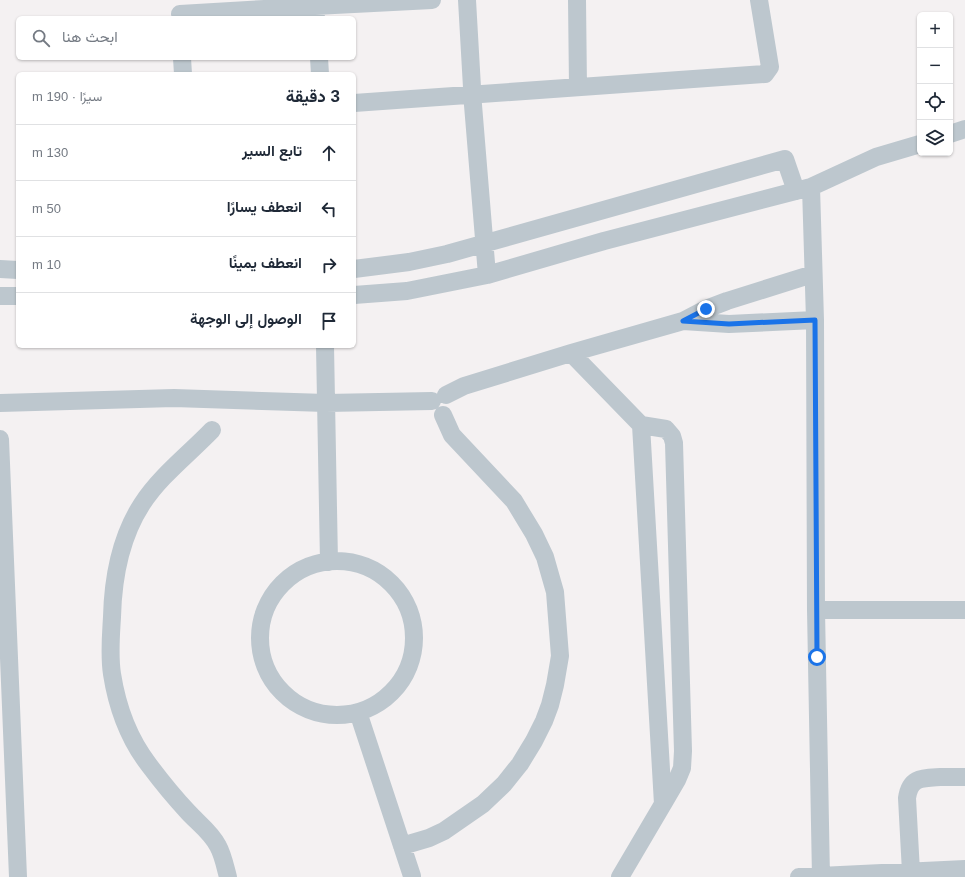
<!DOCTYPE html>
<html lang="ar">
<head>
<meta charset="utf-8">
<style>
	body { margin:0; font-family:Arial,Vazirmatn,sans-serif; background:#f2f2f3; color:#1f2937; direction:rtl }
	.controls { position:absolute; right:12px; top:12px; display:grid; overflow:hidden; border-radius:6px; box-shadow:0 1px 3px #0004 }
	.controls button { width:36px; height:36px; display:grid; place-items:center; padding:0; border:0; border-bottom:1px solid #e0e1e3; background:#fff; color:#1f2937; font:20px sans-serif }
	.stop { position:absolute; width:12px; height:12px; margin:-9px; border:3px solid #1a73e8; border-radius:50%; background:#fff }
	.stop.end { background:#1a73e8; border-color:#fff; box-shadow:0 1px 4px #0008 }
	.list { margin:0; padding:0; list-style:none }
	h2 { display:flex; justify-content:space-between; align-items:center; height:52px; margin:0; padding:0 16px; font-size:17px }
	h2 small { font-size:13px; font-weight:400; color:#747a83 }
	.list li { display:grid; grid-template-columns:26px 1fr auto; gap:12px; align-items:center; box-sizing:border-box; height:56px; padding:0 16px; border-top:1px solid #e0e1e3 }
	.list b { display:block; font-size:15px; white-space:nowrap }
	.list em { font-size:13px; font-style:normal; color:#747a83 }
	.icon { flex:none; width:22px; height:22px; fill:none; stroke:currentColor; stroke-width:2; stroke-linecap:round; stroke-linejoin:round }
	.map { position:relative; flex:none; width:965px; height:877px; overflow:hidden; direction:ltr }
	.search { position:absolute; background:#fff; box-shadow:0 1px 3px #0004; left:16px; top:16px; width:340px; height:44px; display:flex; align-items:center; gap:10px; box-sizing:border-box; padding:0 14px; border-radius:6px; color:#747a83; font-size:15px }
	.panel { position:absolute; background:#fff; box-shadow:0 1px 3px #0004; left:16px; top:72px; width:340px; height:276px; border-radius:6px; direction:rtl }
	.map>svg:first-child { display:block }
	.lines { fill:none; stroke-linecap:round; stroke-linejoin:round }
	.minor { stroke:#bdc7ce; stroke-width:18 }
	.route { stroke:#1a73e8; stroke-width:5 }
</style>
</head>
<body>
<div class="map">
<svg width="965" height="877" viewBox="0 0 965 877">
	<rect width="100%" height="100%" fill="#f4f1f2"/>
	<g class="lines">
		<path class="minor" d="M315,0v6l117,-6
			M467,0l6,105 14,170
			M577,0l1,87
			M180,14l135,-8 1,12
			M182,58l1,16
			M319,58l1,16
			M354,103l411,-29 5,-7 -11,-67
			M950,134l15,-5
			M811,187l65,-30 44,-13
			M0,269l18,1
			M354,269l55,-7 38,-8 338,-95 11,32
			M354,295l53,-4 80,-16 117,-34 207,-54 4,133 1,290 5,267
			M0,296h18
			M683,321l46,3 86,-4
			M325,346l4,216
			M571,353l70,72 25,4 6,7 2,7 9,308 -1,17 -5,12 -14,24
			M446,395l18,-9 107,-33 112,-32 23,-12 21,-8 86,-27
			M0,403l174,-5 152,5 106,-2
			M212,430c-23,24 -52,46 -70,74 -22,34 -29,73 -30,113 -1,18 -3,38 0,57 5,32 17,65 37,91 12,16 25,32 39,47 10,11 23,20 30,34 5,9 7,20 10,31
			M0,439l18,438
			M260 638a77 77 0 1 1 154 0a77 77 0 1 1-154 0Z
			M816,610h149
			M358,712l54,164
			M402,846l27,-8 15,-7 39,-27 21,-20 16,-20 14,-23 10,-20 6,-16 5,-20 5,-29 -5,-64 -10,-35 -11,-23 -20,-33 -62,-66 -9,-20
			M911,872l-4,-74c3,-21 15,-20 33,-21 8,0 17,0 25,0
			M620,877l43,-73 -22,-379
			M799,877l166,-8"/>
	</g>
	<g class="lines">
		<path class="route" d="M706,309l-23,12 46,3 86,-4 2,337"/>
	</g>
</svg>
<div class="controls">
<button>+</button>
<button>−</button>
<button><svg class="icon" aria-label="locate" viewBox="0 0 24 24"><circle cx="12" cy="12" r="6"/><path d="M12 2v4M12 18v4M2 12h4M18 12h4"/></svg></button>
<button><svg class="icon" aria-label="layers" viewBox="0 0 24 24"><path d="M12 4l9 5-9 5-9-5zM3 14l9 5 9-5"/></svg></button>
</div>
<div class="stop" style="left:817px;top:657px"></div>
<div class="stop end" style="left:706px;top:309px"></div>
<div class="search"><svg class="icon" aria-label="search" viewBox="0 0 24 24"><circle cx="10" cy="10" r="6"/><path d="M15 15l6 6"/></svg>ابحث هنا</div>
<section class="panel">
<h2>3 دقيقة<small>سيرًا · 190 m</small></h2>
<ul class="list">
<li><svg class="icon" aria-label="ahead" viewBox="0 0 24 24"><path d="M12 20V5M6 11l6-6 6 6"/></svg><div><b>تابع السير</b></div><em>130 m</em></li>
<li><svg class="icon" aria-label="left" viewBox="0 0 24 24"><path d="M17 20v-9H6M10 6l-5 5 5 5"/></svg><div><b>انعطف يسارًا</b></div><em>50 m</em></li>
<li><svg class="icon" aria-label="right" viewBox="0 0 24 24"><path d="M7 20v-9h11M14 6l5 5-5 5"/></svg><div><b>انعطف يمينًا</b></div><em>10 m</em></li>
<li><svg class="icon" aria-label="arrive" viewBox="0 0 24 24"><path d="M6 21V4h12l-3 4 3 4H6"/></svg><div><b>الوصول إلى الوجهة</b></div></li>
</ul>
</section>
</div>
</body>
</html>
